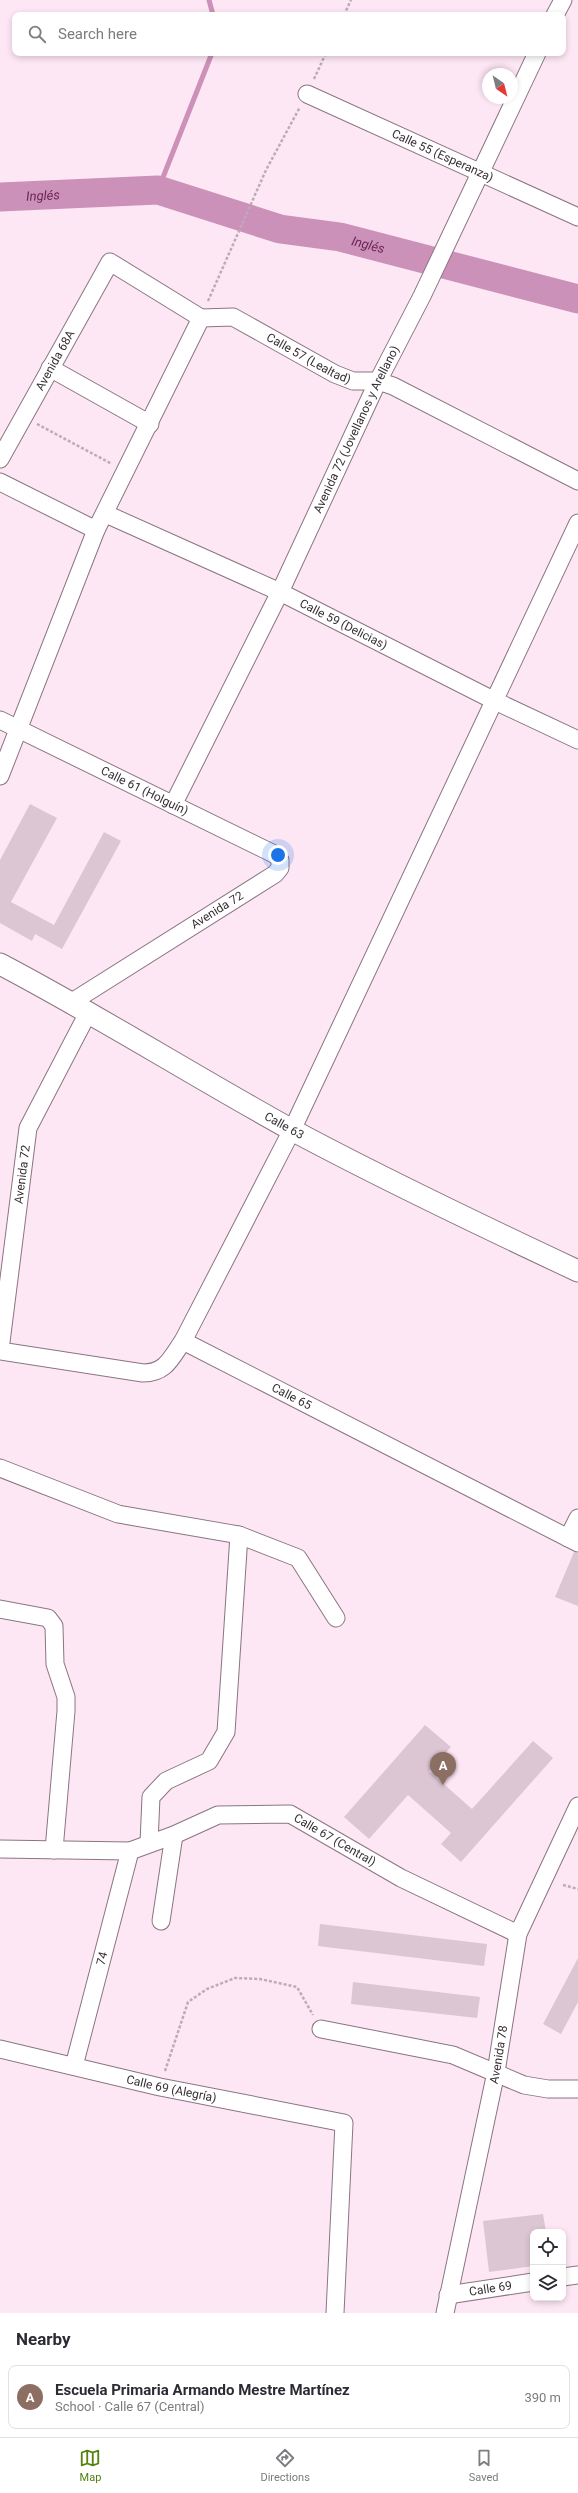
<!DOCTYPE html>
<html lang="en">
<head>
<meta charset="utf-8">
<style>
	body { margin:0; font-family:Roboto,sans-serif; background:#f7f7f7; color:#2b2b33 }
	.controls { position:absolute; right:12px; bottom:12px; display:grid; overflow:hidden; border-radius:8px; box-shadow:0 2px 6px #0003 }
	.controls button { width:36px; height:36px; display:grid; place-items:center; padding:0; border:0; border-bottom:1px solid #e1e1e2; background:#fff; color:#2b2b33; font:20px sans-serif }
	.compass { position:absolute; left:482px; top:68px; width:36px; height:36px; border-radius:50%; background:#fff; box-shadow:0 2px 6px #0003; rotate:145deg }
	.you { position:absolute; left:278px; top:855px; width:14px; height:14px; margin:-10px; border:3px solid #fff; border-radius:50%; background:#1a73e8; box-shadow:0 0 0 6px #1a73e833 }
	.badge { display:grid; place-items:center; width:26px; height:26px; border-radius:50%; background:#55820c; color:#fff; font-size:13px; font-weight:700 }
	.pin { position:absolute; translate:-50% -33px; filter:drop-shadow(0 1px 2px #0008) }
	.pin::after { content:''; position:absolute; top:21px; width:14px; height:12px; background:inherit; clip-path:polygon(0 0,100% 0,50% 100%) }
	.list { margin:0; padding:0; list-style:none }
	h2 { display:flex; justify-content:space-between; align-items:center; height:52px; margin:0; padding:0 16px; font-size:17px }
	h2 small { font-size:13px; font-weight:400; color:#7c7c81 }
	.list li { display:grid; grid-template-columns:26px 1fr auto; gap:12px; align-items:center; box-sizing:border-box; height:64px; margin:0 8px 8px; padding:0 8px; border:1px solid #e1e1e2; border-radius:8px }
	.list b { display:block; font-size:15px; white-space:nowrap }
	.list p { margin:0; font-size:13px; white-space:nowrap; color:#7c7c81 }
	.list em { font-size:13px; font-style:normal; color:#7c7c81 }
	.icon { flex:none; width:22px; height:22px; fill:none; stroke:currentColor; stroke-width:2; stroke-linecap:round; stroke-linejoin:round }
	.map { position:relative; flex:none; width:578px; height:2313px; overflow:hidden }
	.search { position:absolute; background:#fff; box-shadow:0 2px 6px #0003; left:12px; right:12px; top:12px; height:44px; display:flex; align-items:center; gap:10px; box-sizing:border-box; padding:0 14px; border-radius:8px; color:#7c7c81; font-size:15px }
	.sheet { height:124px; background:#fff }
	nav { display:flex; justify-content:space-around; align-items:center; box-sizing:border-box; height:56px; border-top:1px solid #e1e1e2; background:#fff; font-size:11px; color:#7c7c81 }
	nav a { display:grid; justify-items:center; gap:2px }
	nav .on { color:#55820c }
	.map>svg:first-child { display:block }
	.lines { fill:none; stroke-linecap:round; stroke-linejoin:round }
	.stream { stroke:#cc91b8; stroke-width:5 }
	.river { stroke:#cc91b8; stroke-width:29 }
	.building { fill:#dcc6d3 }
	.minor-casing { stroke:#8a7582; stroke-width:19 }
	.major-casing { stroke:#8a7582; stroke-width:23 }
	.path { stroke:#bdabb6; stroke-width:2.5; stroke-dasharray:3 2; stroke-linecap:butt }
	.minor { stroke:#fff; stroke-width:17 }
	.major { stroke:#fff; stroke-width:21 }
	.labels { text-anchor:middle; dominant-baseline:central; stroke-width:3.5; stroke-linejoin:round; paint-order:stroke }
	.street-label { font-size:12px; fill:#372f34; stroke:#fff }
	.water-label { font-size:13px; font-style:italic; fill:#6b2558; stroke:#fff }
</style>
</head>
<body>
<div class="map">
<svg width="578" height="2313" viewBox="0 0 578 2313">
	<rect width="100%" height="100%" fill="#fee7f5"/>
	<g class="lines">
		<path class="stream" d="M209,0l4,15
			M158,190l54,-137"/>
		<path class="river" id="s1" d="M0,197l158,-7 122,39 60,8 238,62"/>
	</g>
	<path class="building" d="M30,804l27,14 -46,84 43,23 50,-93 17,9 -59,108 -27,-15 -3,7 -32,-18v-63z
		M574,1552l4,1v53l-23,-9z
		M425,1725l26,22 -22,24 43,38 61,-68 20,17 -92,104 -20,-18 10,-11 -43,-38 -39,44 -25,-22z
		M320,1924l167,20 -3,22 -166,-20z
		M578,1958v44l-17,32 -18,-10z
		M353,1982l127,15 -3,21 -126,-14z
		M543,2214l3,18h-13v34l-44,6 -6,-51z"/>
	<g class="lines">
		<g class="minor-casing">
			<g id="minor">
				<path d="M555,15l8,-15"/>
				<path id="s2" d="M307,94l271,123"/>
				<path d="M50,368l100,56"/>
				<path id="s3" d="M0,459l110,-197 91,56 32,-1 102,57 18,7h25l15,5 185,95"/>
				<path d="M0,482l96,48"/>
				<path id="s4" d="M106,514l174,78 213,108 85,40"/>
				<path id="s5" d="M0,720l276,135 4,5v8l-5,6 -203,128"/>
				<path d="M0,776l96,-246 105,-212"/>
				<path id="s6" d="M173,805l107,-213 98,-211 44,-85 115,-243"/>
				<path id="s7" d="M183,1341l395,202"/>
				<path id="s8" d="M0,1350l28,-222 61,-117"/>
				<path d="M0,1351l143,22c23,0 28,-15 40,-32l109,-211 286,-607"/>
				<path d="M0,1468l118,46 121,21 59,23 38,60"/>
				<path d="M568,1538l10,-20"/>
				<path d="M0,1609l48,9 6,8 1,38 11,33v14l-12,139"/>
				<path d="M149,1843l2,-46 15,-16 43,-20 17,-29 13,-197"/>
				<path id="s9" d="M0,1849l130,2 44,-16 44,-20 72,-1 111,64 117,56"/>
				<path d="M161,1921l13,-86"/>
				<path d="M321,2029l132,26 71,30 24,4h30"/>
				<path id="s10" d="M0,2049l160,38 184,36 -9,190"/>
				<path id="s11" d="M74,2066l56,-215"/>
				<path d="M563,2277l15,-2"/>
				<path id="s12" d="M448,2295l85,-13"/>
				<path id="s13" d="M445,2313l51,-241 22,-138 60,-128"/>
			</g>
		</g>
		<g class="major-casing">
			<g id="major">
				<path id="s14" d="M0,964c99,52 194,112 292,166 93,50 190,96 286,141"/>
			</g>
		</g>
		<path class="path" d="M344,15l7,-15
			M314,79l12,-26
			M208,301l58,-131 34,-63
			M37,424l75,40
			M563,1885l15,4
			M165,2071l23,-69 19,-13 28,-11 25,1 37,8 16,28"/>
		<use href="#minor" class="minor"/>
		<use href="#major" class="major"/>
	</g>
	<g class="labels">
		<g class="street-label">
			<text stroke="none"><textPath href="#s2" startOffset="149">Calle 55 (Esperanza)</textPath></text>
			<text stroke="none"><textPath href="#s3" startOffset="451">Calle 57 (Lealtad)</textPath></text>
			<text stroke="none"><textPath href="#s3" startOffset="113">Avenida 68A</textPath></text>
			<text stroke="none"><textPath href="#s6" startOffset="418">Avenida 72 (Jovellanos y Arellano)</textPath></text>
			<text stroke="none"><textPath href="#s4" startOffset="262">Calle 59 (Delicias)</textPath></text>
			<text stroke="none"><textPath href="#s5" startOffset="161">Calle 61 (Holguín)</textPath></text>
			<text transform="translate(217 910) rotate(-32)">Avenida 72</text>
			<text stroke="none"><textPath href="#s14" startOffset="327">Calle 63</textPath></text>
			<text stroke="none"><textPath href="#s8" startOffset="177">Avenida 72</textPath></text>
			<text stroke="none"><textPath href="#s7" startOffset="122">Calle 65</textPath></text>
			<text stroke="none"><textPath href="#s9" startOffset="349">Calle 67 (Central)</textPath></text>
			<text stroke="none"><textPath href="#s11" startOffset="111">74</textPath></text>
			<text stroke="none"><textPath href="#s13" startOffset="264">Avenida 78</textPath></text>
			<text stroke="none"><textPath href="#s10" startOffset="176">Calle 69 (Alegría)</textPath></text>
			<text stroke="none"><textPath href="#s12" startOffset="43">Calle 69</textPath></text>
		</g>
		<g class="water-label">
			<text stroke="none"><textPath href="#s1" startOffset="43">Inglés</textPath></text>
			<text stroke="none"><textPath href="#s1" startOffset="376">Inglés</textPath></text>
		</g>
	</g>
</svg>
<div class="controls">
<button><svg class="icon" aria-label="locate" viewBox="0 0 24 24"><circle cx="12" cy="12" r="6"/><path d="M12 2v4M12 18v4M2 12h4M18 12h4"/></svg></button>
<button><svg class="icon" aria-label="layers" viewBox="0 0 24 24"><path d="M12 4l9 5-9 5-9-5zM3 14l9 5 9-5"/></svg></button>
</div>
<svg class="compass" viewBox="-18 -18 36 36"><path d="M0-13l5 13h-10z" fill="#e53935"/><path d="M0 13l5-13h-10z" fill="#7c7c81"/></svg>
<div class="you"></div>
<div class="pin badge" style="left:443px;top:1785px;background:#8d6e63">A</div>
<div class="search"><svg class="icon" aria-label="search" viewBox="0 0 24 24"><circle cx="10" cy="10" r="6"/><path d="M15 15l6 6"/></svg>Search here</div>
</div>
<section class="sheet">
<h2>Nearby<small></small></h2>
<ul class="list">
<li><span class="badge" style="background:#8d6e63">A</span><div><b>Escuela Primaria Armando Mestre Martínez</b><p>School · Calle 67 (Central)</p></div><em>390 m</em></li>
</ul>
</section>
<nav>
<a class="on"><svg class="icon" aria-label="map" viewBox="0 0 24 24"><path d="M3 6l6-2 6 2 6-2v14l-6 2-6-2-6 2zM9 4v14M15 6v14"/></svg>Map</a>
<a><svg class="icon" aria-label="directions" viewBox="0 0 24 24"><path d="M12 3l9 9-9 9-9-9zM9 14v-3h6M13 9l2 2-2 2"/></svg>Directions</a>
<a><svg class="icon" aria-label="saved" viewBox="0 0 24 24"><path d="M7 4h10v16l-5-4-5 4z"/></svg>Saved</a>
</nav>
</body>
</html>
